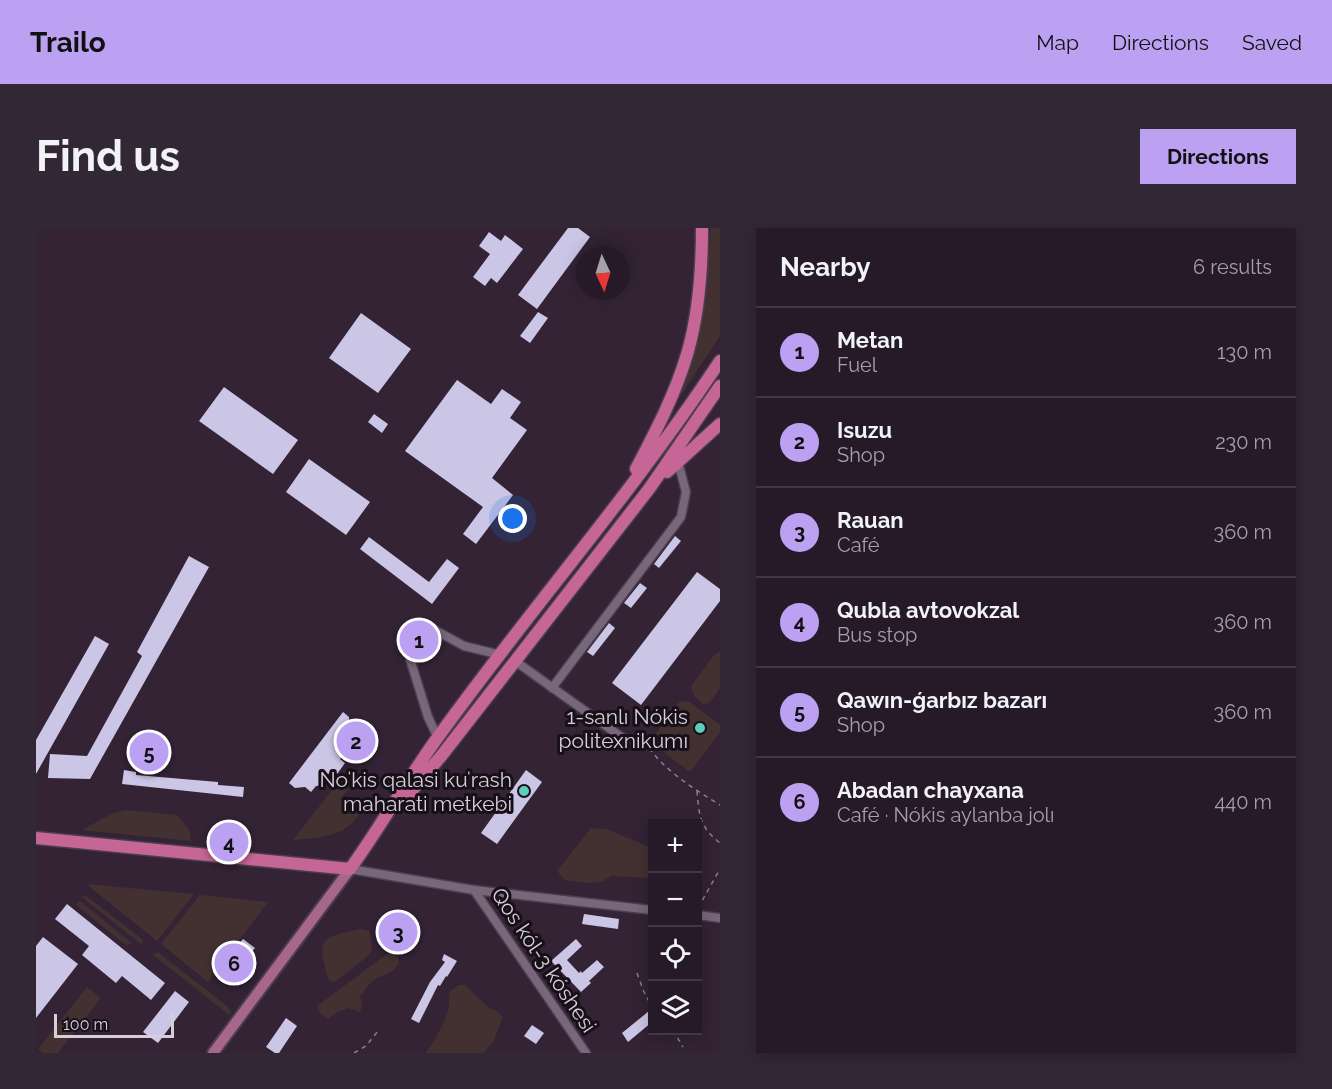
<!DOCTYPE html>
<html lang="en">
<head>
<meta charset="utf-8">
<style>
	body { margin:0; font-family:Raleway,sans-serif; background:#322734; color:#f1f3f6 }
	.controls { position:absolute; right:18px; bottom:18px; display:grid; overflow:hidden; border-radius:0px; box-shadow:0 3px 15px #0003 }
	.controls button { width:54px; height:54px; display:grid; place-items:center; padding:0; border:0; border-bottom:2px solid #423845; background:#261a28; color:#f1f3f6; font:30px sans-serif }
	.compass { position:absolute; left:540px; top:18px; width:54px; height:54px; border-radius:50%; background:#261a28; box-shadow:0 3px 15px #0003; rotate:176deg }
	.scale { position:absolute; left:18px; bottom:15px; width:120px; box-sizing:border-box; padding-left:6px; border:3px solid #d8ceda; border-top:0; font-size:16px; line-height:21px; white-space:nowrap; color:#d8ceda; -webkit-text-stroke:4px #171018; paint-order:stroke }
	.you { position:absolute; left:477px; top:291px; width:21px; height:21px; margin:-15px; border:4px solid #fff; border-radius:50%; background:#1a73e8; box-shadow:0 0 0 9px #1a73e833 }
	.badge { display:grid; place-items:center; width:39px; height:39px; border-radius:50%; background:#bca0f2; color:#111; font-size:20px; font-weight:700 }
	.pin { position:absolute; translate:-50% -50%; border:3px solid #fff; box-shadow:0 2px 6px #0006 }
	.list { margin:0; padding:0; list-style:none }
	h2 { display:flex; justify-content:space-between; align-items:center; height:78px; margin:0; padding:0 24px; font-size:26px }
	h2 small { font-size:20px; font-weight:400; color:#a4a1a8 }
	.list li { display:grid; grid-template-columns:39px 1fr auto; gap:18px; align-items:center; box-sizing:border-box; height:90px; padding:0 24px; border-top:2px solid #423845 }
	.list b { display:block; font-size:22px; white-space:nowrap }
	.list p { margin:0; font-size:20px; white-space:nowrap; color:#a4a1a8 }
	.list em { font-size:20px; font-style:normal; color:#a4a1a8 }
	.icon { flex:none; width:33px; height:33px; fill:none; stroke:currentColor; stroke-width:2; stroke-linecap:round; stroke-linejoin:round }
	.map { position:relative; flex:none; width:684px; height:825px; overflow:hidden; border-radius:0px }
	header { display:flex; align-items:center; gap:36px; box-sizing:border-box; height:84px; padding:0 30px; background:#bca0f2; color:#111 }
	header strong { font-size:28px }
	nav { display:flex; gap:33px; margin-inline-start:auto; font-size:21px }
	.intro { display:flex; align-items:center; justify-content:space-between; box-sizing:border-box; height:144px; padding:0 36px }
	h1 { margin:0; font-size:42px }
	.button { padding:15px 27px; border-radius:0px; background:#bca0f2; color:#111; font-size:21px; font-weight:700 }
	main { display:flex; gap:36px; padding:0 36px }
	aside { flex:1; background:#261a28; border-radius:0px; box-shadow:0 3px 15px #0003 }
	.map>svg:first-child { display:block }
	.green { fill:#433131 }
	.building { fill:#cbc6e5 }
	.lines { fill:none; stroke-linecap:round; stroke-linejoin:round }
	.minor-casing { stroke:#4b3e4e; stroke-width:11 }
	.major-casing { stroke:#4b3e4e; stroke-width:14 }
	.highway-casing { stroke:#4b3e4e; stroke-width:15 }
	.path { stroke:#8b7f8d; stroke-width:1.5; stroke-dasharray:4.5 4.5; stroke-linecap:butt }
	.minor { stroke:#78667b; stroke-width:8 }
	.major { stroke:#a7668b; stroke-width:10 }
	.highway { stroke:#c66696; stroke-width:12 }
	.poi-dot { fill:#5cceba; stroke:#171018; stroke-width:2 }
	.labels { text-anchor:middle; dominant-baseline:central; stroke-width:6; stroke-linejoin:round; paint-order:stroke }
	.poi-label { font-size:21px; fill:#d8ceda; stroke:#171018; text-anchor:end }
	.street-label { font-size:21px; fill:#d8ceda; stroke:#171018 }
</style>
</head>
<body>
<header>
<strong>Trailo</strong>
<nav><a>Map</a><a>Directions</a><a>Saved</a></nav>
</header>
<div class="intro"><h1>Find us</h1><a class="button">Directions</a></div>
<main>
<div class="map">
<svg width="684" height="825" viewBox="0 0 684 825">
	<rect width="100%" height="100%" fill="#332335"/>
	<path class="green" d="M675,0h9v108l-43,65c23,-59 30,-111 34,-173z
		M684,424v36l-11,15 -6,1 -9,-8 -3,-10 24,-32z
		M646,473l8,1 30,23v7l-30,40 -40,-30 28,-39z
		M303,553l10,7 -9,12 16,13 13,-16 1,2c-5,7 -11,16 -17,23 -15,16 -40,16 -60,18z
		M90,582l51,5 12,14 2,12 -109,-11 31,-17z
		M555,600l15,1 46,19v30l-41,-2c-13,11 -31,6 -46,4l-8,-9z
		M50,656l108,10 -37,47z
		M49,667l58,45 -1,5 -60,-48z
		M164,667l68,7 -60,80 -47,-38z
		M44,673l52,42 -5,3 -51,-41z
		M326,701l7,2c2,8 5,16 0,24l-34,27 -6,-1c-13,-43 -9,-44 33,-52z
		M122,724l70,55 3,6 -2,2 -76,-60z
		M351,726h7l4,3 1,6c-5,10 -16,11 -25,17 -5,4 -10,11 -14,16l2,10 -2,6 -12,-4 -14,6 -5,5 -8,-5 -4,-8z
		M423,757h6l24,23 8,3 6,6 -10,25 -10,11h-58c8,-8 24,-38 24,-48 0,-5 0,-9 1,-14z
		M51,759l14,11 -43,55h-15l-5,-4z"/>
	<path class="building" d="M532,0h10l12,9 -53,72 -19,-14z
		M453,4l12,9 4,-6 18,14 -26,34 -6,-5 -6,8 -12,-9 17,-23 -11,-8z
		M502,84l10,6 -18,25 -10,-7z
		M325,85l50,36 -33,44 -49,-35z
		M421,152l34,24 11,-15 19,13 -11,16 17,12 -35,48 21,17 -37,49 -13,-10 20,-27 -78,-56z
		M188,159l74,53 -25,34 -74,-53z
		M338,186l14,10 -6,9 -14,-11z
		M273,231l61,43 -24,33 -60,-43z
		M639,308l6,5 -22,27 -5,-4z
		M333,309l60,45 18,-23 12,9 -27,36 -72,-55z
		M153,328l20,11 -119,212 -42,-1 2,-24 37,2 55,-100 -5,-4z
		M661,344l23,17v12l-79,104 -29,-22z
		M604,355l7,5 -16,20 -7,-5z
		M573,395l6,5 -22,28 -6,-4z
		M59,408l14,8 -73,130v-34z
		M307,484l6,5 1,10 7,5 -4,5 1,11h-5l-9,11 5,4 -8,11 -6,-4 -6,9v6l-9,1 -5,6 -6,-5 -10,1 -6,-5z
		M88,542l12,2v3l82,7v3l26,2 -1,10 -121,-13z
		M490,542l16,12 -45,62 -16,-11z
		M31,676l98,79 -14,17 -29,-24 -6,7 -34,-28 7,-9 -34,-27z
		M548,686l35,5 -1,10 -36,-5z
		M371,699l1,8 -4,1 -8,7 2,2 -5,4 -4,-5 3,-3 -4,-4 6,-5 -2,-3z
		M7,709l35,27 -42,54v-72z
		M207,711l12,9 -12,15 -4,-3 -13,15 -8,-7z
		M540,711l6,7 -15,14 12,13 2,-2 1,2 15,-13 7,7 -15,14 2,2 -10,9 -30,-31z
		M408,726l13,7 -10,16 -1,-1 -6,10 -2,-1 -19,38 -8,-4 19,-37 15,-20 -3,-2z
		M139,763l14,11 -31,41 -15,-11z
		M613,783l3,5v6l-24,20 -6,-9z
		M250,790l11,8 -18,27h-4l-9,-6z
		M496,797l12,8 -8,11 -12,-8z"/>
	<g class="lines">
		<g class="minor-casing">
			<path id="minor" d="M479,433l112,80
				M516,460l129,-171 5,-25 -8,-30
				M402,510l-10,-21 -18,-58 23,-30 31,17 37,9
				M314,641l124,21 178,20
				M438,662l112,163
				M662,687l22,3"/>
		</g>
		<g class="major-casing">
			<path id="major" d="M177,825l137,-184"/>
		</g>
		<g class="highway-casing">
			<path id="highway" d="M600,241c20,-38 40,-76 52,-118 11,-39 14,-82 14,-123
				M631,244l53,-48
				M372,567l34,-40 207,-266 71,-103
				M0,610l314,31c29,-40 54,-84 83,-125 93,-130 199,-250 287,-383"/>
		</g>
		<path class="path" d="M608,513c19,29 47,46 76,64
			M661,563c2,25 3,36 23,52
			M662,680l22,-39
			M601,745l7,19 8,15
			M637,802l10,17
			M318,825l12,-7 12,-15"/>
		<use href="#minor" class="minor"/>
		<use href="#major" class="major"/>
		<use href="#highway" class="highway"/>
	</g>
	<g class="poi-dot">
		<circle cx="664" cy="500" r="6"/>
		<circle cx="488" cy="563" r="6"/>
	</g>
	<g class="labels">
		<g class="poi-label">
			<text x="652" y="488">1-sanlı Nókis<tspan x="652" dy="24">politexnikumı</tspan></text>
			<text x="476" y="551">Noʻkis qalasi kuʻrash<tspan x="476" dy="24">maharati metkebi</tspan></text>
		</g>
		<g class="street-label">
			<text transform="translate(508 732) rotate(56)">Qos kól-3 kóshesi</text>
		</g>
	</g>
</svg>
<div class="controls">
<button>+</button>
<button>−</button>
<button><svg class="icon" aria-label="locate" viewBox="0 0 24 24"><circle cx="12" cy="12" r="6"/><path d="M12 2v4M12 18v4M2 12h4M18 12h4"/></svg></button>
<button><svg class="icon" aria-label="layers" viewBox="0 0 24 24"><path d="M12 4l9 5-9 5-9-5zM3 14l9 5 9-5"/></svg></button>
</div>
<svg class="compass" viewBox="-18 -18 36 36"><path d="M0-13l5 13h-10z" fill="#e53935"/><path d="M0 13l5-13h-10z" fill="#a4a1a8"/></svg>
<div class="scale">100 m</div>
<div class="you"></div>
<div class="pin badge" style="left:383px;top:412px">1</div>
<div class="pin badge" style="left:320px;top:513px">2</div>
<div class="pin badge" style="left:362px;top:704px">3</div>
<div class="pin badge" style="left:193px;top:614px">4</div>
<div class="pin badge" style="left:113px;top:524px">5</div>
<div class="pin badge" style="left:198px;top:735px">6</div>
</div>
<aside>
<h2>Nearby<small>6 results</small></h2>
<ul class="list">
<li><span class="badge">1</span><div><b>Metan</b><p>Fuel</p></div><em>130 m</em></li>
<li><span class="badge">2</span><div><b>Isuzu</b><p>Shop</p></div><em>230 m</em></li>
<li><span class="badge">3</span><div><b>Rauan</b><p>Café</p></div><em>360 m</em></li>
<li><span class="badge">4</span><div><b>Qubla avtovokzal</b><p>Bus stop</p></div><em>360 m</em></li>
<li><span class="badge">5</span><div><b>Qawın-ǵarbız bazarı</b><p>Shop</p></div><em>360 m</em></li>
<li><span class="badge">6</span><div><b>Abadan chayxana</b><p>Café · Nókis aylanba jolı</p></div><em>440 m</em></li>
</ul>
</aside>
</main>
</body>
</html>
